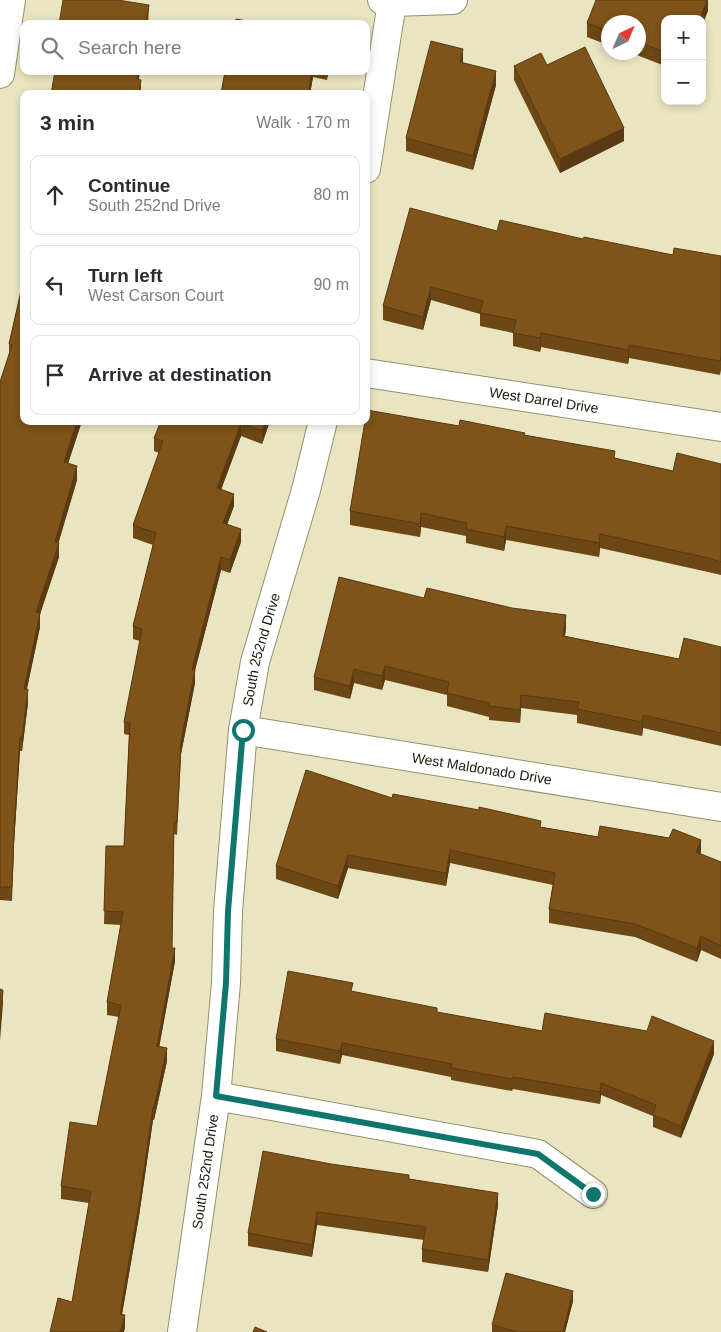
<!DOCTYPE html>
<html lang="en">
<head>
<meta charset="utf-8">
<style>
	body { margin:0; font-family:Helvetica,sans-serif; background:#f2f2f3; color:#2b2b33 }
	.controls { position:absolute; right:15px; top:15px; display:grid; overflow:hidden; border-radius:10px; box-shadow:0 2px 8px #0003 }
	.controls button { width:45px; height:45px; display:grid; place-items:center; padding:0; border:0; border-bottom:1px solid #e1e1e2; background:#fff; color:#2b2b33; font:25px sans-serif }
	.compass { position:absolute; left:601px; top:15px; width:45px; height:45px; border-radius:50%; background:#fff; box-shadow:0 2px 8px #0003; rotate:44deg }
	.stop { position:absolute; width:15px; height:15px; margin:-11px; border:4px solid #0f766e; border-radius:50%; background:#fff }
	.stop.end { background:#0f766e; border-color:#fff; box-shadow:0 1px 5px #0008 }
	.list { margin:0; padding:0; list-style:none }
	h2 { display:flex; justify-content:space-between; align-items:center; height:65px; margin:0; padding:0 20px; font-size:21px }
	h2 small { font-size:16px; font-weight:400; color:#7c7c81 }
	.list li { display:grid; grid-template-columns:32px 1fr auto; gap:15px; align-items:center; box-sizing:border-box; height:80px; margin:0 10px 10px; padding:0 10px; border:1px solid #e1e1e2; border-radius:10px }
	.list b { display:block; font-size:19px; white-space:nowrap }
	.list p { margin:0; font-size:16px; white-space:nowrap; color:#7c7c81 }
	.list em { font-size:16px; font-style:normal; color:#7c7c81 }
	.icon { flex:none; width:28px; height:28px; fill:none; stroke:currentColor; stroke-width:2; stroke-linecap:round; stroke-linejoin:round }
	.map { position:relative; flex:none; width:721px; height:1332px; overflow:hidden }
	.search { position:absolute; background:#fff; box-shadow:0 2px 8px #0003; left:20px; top:20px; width:350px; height:55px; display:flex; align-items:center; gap:12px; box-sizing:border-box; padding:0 18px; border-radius:10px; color:#7c7c81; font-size:19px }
	.panel { position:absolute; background:#fff; box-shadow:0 2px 8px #0003; left:20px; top:90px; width:350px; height:335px; border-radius:10px }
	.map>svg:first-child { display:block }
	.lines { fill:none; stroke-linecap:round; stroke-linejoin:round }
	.minor-casing { stroke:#948f6e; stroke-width:30 }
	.minor { stroke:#fff; stroke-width:28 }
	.wall { fill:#6d4716 }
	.shaded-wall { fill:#593a12 }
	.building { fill:#7f5319; stroke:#593a12 }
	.route { stroke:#0f766e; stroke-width:6 }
	.labels { text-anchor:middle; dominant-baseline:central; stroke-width:5; stroke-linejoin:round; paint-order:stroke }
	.street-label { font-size:14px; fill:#1b190c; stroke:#f7f2ce }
</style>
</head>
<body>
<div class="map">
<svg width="721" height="1332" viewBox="0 0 721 1332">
	<rect width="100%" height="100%" fill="#eae5c1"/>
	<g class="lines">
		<g class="minor-casing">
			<g id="minor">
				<path d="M382,0l10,2 61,-2"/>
				<path d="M0,74l11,-74"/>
				<path d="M366,169l26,-167"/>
				<path id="s1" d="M366,373l355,54"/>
				<path id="s2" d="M243,730l478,77"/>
				<path d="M216,1096l322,58 55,40"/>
				<path id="s3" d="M182,1332l34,-236 10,-113 2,-72 15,-181 12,-68 51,-172 17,-69"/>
			</g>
		</g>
		<use href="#minor" class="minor"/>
	</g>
	<path class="wall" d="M708,0v11l-43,8v47l-36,-14h9v-30h-30v23l-21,-8v-14z
		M547,65l77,76 -64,32 -46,-93v-14z
		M225,71h104l-2,9 -14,-3 -3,17h-89z
		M496,85l-23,85 -67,-19v-13z
		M497,231l86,8 90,16 48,1v114l-1,5 -91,-17 -1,6 -87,-17 -1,5 -27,-6v-13l-33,-7v-12l-49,-14 -8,30 -40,-10v-14z
		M24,256v165h58l-14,42 9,17 -19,63 1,14 -19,57v13l-13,62 1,14 -6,48h-2l-6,93 -2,57 -12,-1v-518l9,-28v-10l14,-63h-1v-14z
		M161,421h109l-8,23 -21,-8 -20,53 13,17 -7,18 14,18 -11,31 -9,-3 -26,100v13l-14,71 -4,81 -3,-1 -2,114 3,13 -16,86 8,14 -13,59h-1l-14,96 -17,98 3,14 -53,-26 17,-99 -28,-4v-13l36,-60 22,-109 -12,-2v-13l14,-77 -17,-1 2,-78h18l5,-111 -5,-1v-12l16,-81 -7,-2v-13l20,-81 -20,-7v-13l26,-72 -5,-2v-13z
		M459,426l66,9 90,23 58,13 48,-7v111l-13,-3 -108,-24 -1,9 -93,-17 -2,11 -38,-8v-7l-45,-9 -1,10 -70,-12v-14z
		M424,598l142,30 -1,8 114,23 42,-12v99l-78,-18 -1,8 -65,-13v-8l-56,-7 -1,15 -31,-3v-3l-42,-11v-11l-62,-15 -3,10 -28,-7 -4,16 -36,-9v-13z
		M392,798l149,29 159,27 21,8v97l-20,-9 -4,12 -62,-25 -86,-14v-14l4,-24 -103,-22 -4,23 -98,-18 -10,31 -62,-20v-13z
		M353,992l84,20 105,19 172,23 -33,84 -28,-11v-11l-52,-21 -1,9 -87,-15 -1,2 -61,-11v-3l-109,-22 -2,9 -64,-13v-12z
		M409,1179l89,26 -10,67 -66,-10v-13l2,-9 -107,-15 -5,32 -64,-11v-13z
		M573,1301l-8,31h-73v-7z"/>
	<path class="shaded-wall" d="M707,0h1v11l-6,15v-7h-2z
		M149,5l-1,19h-2z
		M463,49v14l-3,-1z
		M138,71h2l-3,22v-14z
		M312,71h1v6l-3,17h-2z
		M496,71v14l-23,85v-14z
		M141,80v14h-2z
		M624,128v13l-64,32v-14z
		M431,287v13l-8,30v-13z
		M541,333v14l-1,5v-14z
		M629,345v13l-1,6v-14z
		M77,421h5l-18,55v-14z
		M266,421h4l-8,23v-13z
		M241,423v13l-24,65v-13z
		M77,466v14l-22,75v-13z
		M234,494v12l-11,30v-13z
		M421,513v14l-1,10v-13z
		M506,526v14l-2,11v-14z
		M241,529v13l-11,31v-13z
		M600,534v14l-1,9v-14z
		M59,543v14l-19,57v13l-16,75v-13l12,-77z
		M221,557v13l-29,112v-13z
		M566,615v13l-3,21v-13z
		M385,666v14l-3,10v-14z
		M354,669v14l-4,16v-13z
		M195,670v13l-14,71 -4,81 4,-94z
		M28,689v14l-6,48v-13z
		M521,695v13l-1,15v-13z
		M643,715v13l-1,8v-14z
		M20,737v14l-6,93 -2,57 2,-71z
		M701,840v13l-5,12v-13z
		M450,850v13l-4,23v-13z
		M348,855v13l-10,31v-13z
		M701,936v14l-4,12v-14z
		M175,948v13l-18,98v-13z
		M3,990v13l-3,38v-14z
		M714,1041v13l-33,84v-12z
		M342,1043v12l-2,9v-13z
		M167,1048v13l-13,59v-12z
		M601,1083v12l-1,9v-12z
		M153,1107v13l-14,96 -19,110v-12z
		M498,1193v12l-10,67v-12z
		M317,1212v13l-5,32v-12z
		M573,1291v10l-8,31h-2z
		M125,1315v13l-1,4h-4z"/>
	<path class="building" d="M63,0h55l31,5 -3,19h-87z
		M596,0h111l-7,19h-35v33l-27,-10v-20h-30v9l-21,-8z
		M236,19l27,5h-28z
		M431,41l32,8 -3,13 36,9 -23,85 -67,-18z
		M585,47l39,81 -64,31 -46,-93 27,-13 6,12z
		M55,71h83l-1,8 4,1 -2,14h-88z
		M225,71h87l-4,23h-87z
		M410,208l87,23 3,-11 83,19 1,-2 89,18 1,-7 47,8v100l-1,5 -91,-16 -1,5 -87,-17 -1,5 -27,-5 3,-13 -36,-7 3,-12 -52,-14 -8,30 -40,-11z
		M24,256v11h-2z
		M24,278v143h53l-13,41 13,4 -22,76 4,1 -23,69 4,1 -16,76h4l-6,49 -2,-1 -6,93 -2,57h-12v-505l12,-37 -3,-1z
		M367,410l92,16 1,-6 65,13 -1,2 91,16 -1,7 59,13 4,-18 44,11v98l-13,-4 -108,-24 -1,9 -93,-17 -2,11 -38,-8 1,-6 -46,-10 -1,11 -70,-13 15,-90h1z
		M161,421h105l-4,10 -21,-8 -24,65 17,6 -11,29 18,6 -11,31 -9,-3 -29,112 3,1 -14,71 -4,81h-3l-2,126h3l-18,98 10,2 -13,60 -1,-1 -14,97 -19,110 5,1 -5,17h-70l8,-34 14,4 19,-111 -30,-5 9,-64 27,4 24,-121 -14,-3 16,-90 -19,-1 2,-65h18l6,-123 -6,-1 18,-93 -9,-3 23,-93 -23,-8 30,-84 -9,-3z
		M339,577l85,21 3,-10 85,20 54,7 -3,21 116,23 5,-21 37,9v86l-78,-18 -1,7 -65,-13 2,-7 -58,-7 -1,15 -31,-4v-3l-42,-10 2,-11 -64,-16 -3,10 -28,-7 -4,17 -36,-9z
		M306,770l86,28 1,-4 86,16v-3l62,14 -1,6 58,10 2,-11 69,12 4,-9 28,11 -5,12 25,10v84l-20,-10 -4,12 -62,-24 -86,-15 6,-36 -105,-23 -4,23 -98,-18 -10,31 -62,-20z
		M288,971l65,12 -2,8 86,17v4l105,19 3,-18 102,18 5,-15 62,25 -33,85 -28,-11 3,-10 -55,-22 -1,9 -87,-15 -1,2 -61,-11 1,-4 -110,-21 -2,8 -64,-12z
		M0,989l3,1 -3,37z
		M263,1151l68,13 78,11v4l89,14 -10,67 -66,-11 4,-22 -109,-15 -5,33 -64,-12z
		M506,1273l67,18 -10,41h-46l-25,-7z
		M255,1327l12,5h-14z"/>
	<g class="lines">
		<path class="route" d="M243,730l-15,181 -2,72 -10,113 322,58 55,40"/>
	</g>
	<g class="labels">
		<g class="street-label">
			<text stroke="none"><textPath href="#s1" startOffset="180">West Darrel Drive</textPath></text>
			<text stroke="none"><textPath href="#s3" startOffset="688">South 252nd Drive</textPath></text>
			<text stroke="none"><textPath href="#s2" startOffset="242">West Maldonado Drive</textPath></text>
			<text stroke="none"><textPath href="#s3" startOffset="162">South 252nd Drive</textPath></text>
		</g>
	</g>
</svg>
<div class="controls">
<button>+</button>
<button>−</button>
</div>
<svg class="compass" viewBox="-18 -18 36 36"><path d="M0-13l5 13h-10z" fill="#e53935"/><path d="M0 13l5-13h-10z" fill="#7c7c81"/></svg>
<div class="stop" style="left:243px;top:730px"></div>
<div class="stop end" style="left:593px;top:1194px"></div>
<div class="search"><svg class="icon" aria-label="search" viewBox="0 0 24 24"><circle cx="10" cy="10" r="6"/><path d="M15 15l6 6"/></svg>Search here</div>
<section class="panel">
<h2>3 min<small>Walk · 170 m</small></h2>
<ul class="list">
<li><svg class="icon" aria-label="ahead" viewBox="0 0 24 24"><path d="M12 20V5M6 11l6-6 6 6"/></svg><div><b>Continue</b><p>South 252nd Drive</p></div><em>80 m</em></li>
<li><svg class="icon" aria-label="left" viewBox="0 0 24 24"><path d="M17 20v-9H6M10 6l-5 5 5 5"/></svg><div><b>Turn left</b><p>West Carson Court</p></div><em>90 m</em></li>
<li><svg class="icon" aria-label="arrive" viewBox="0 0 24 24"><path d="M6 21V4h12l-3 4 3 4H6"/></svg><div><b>Arrive at destination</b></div></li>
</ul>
</section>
</div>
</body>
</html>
